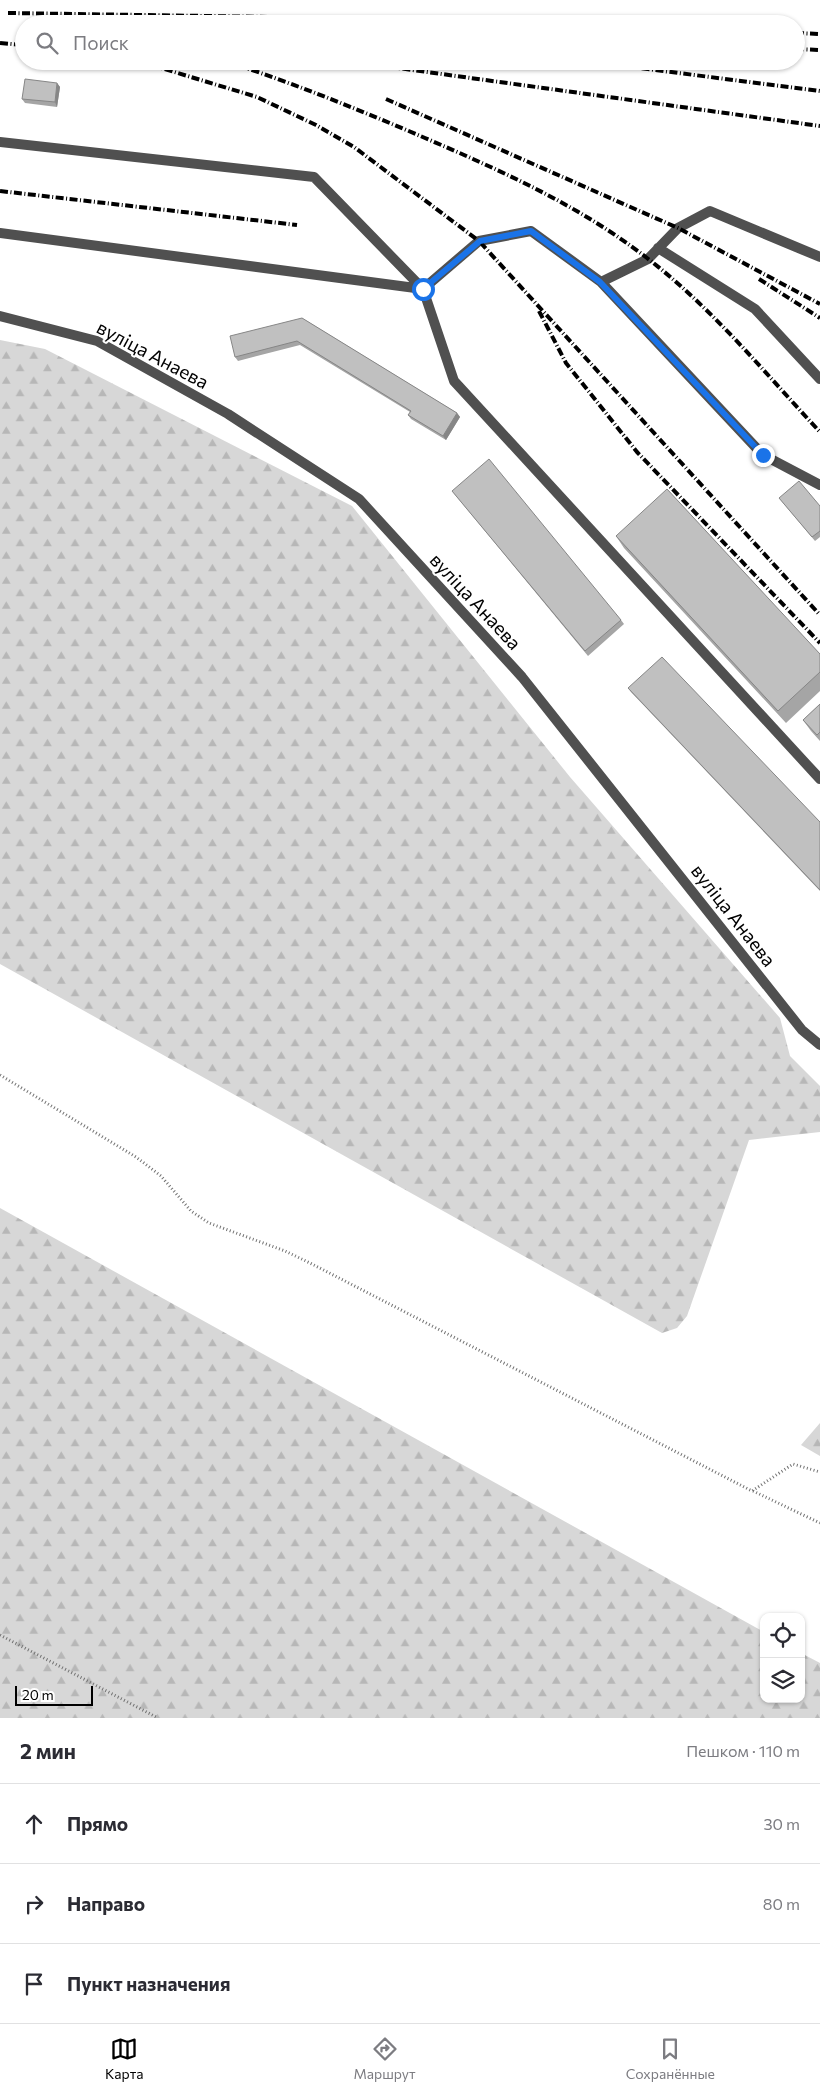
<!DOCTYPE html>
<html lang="ru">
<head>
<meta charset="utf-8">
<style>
	body { margin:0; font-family:Commissioner,sans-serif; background:#f7f7f7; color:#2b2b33 }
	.controls { position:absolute; right:15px; bottom:15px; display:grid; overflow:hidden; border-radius:10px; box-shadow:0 1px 4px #0004 }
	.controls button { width:45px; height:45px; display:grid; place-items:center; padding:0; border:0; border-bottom:1px solid #e1e1e2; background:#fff; color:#2b2b33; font:25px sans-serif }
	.scale { position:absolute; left:15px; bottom:12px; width:78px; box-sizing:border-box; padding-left:5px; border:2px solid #000; border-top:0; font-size:14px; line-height:18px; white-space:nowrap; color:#000; -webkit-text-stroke:4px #fff; paint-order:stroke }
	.stop { position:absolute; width:15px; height:15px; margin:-11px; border:4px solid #1a73e8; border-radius:50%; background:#fff }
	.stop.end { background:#1a73e8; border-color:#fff; box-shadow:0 1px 5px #0008 }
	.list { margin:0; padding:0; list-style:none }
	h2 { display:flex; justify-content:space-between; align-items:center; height:65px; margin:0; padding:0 20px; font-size:21px }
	h2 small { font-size:16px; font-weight:400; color:#7c7c81 }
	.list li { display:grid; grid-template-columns:32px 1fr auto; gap:15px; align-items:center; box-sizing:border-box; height:80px; padding:0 20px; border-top:1px solid #e1e1e2 }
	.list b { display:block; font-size:19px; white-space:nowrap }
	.list em { font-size:16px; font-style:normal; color:#7c7c81 }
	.icon { flex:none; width:28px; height:28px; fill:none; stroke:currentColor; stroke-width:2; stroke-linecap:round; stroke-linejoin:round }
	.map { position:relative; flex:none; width:820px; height:1718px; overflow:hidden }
	.search { position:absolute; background:#fff; box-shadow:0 1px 4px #0004; left:15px; right:15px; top:15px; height:55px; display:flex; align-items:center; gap:12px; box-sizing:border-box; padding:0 18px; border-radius:28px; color:#7c7c81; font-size:19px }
	.sheet { height:305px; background:#fff }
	nav { display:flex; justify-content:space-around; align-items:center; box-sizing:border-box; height:70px; border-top:1px solid #e1e1e2; background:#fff; font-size:14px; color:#7c7c81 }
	nav a { display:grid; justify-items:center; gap:2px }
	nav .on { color:#000 }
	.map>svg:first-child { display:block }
	.forest { fill:url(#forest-firs) }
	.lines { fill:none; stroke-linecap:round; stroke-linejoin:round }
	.path { stroke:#727272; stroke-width:3; stroke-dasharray:1 2.5; stroke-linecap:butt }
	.lane { stroke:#505050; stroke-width:10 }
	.rail { stroke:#000; stroke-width:4; stroke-dasharray:8 2.5 1 2.5; stroke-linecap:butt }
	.wall { fill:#a5a5a5 }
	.shaded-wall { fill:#868686 }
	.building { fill:#c0c0c0; stroke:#868686 }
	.route { stroke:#1a73e8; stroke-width:6 }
	.labels { text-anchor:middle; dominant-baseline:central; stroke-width:4; stroke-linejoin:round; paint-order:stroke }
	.street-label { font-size:19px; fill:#000; stroke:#fff }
</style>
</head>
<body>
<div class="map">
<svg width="820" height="1718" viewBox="0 0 820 1718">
	<defs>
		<pattern id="forest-firs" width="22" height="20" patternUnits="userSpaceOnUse" patternTransform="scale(1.25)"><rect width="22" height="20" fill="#d7d7d7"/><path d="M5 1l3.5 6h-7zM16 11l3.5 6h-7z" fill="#b7b7b7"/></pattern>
	</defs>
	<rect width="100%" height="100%" fill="#fff"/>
	<path class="forest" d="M0,340l45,9 307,157 218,271 210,241 10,38 30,30v46l-71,8 -62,176 -10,12 -15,5 -662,-369z
		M0,1208l764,424v67h37v-46l19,10v55h-820z
		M820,1423v33l-19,-11z"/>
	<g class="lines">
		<path class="path" d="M0,1075l136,82 25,19 30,35 18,12 76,28 25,12 442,228 41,-27 27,8
			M753,1491l67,32
			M0,1635l158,83"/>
		<path class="lane" d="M0,142l314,35 109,112
			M0,233l423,56
			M658,248l97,61 65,70
			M820,257l-110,-46 -32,17 -30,31 -47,23 -70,-51 -52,10 -56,48 31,92 366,398
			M601,282l162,173 57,30
			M0,316l97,25 131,73 131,85 163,178 280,353 18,15"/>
		<path class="rail" d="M8,13l265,4 224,7
			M39,19l27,5
			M796,33l24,1
			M0,43l24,2
			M796,49l24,1
			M138,61l119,36 59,28 38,22 125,94 341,374
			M225,61c68,22 135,49 200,77 79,34 155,68 222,120 65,50 118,115 173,174
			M347,61l473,65
			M600,63l220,28
			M386,99l292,129 142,76
			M0,191l297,34
			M759,279l61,39
			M539,311l27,52 71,89 183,191"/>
	</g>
	<path class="wall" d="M57,83l3,4 -3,20 -32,-4 -3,-4z
		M302,318l155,95 3,4 -14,23 -35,-21 -3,-4 2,-3 -110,-67 -62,16 -3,-4z
		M452,491l169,129 3,4 -36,32z
		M779,498l41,8v31l-5,4z
		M616,536l204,118v37l-34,32 -162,-175z
		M628,688l192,134v69l-189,-199z
		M820,704v37l-9,-10 -8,-11z"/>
	<path class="shaded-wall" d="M57,83l3,4 -3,20 -2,-5z
		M457,413l3,4 -14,23 -3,-4z"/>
	<path class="building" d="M25,79l32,4 -2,19 -33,-3z
		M302,318l155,95 -14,23 -35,-21 3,-4 -114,-70 -62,16 -5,-21z
		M489,459l132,161 -36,31 -133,-160z
		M799,481l21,25v25l-8,6 -33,-39z
		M667,489l153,165v18l-42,39 -162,-175z
		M662,657l158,165v68l-192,-202z
		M820,704v28l-3,3 -14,-15z"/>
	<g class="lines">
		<path class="route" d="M423,289l57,-48 51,-10 69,51 163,173"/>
	</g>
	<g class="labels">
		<g class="street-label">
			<text transform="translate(153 354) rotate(28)">вуліца Анаева</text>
			<text transform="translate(476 601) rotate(47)">вуліца Анаева</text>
			<text transform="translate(734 915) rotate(52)">вуліца Анаева</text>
		</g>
	</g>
</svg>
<div class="controls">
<button><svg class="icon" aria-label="locate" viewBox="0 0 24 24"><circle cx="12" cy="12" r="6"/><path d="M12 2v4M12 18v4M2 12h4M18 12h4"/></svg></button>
<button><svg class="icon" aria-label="layers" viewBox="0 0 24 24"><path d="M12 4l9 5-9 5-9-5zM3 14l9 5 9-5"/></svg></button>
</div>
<div class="scale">20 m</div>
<div class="stop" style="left:423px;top:289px"></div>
<div class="stop end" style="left:763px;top:455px"></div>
<div class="search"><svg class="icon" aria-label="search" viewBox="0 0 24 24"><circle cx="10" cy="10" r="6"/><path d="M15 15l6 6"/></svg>Поиск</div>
</div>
<section class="sheet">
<h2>2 мин<small>Пешком · 110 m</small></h2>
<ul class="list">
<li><svg class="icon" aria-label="ahead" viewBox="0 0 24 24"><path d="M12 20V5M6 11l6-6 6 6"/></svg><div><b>Прямо</b></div><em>30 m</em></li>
<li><svg class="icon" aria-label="right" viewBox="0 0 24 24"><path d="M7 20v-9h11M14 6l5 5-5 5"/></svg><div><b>Направо</b></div><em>80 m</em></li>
<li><svg class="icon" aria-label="arrive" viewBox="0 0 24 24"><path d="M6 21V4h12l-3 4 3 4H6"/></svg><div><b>Пункт назначения</b></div></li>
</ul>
</section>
<nav>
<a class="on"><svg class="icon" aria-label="map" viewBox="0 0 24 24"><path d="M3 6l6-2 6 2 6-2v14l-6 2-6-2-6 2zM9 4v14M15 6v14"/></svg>Карта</a>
<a><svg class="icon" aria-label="directions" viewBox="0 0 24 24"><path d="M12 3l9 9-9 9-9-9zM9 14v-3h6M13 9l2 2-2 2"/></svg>Маршрут</a>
<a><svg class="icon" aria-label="saved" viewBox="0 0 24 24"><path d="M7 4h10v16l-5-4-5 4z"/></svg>Сохранённые</a>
</nav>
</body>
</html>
